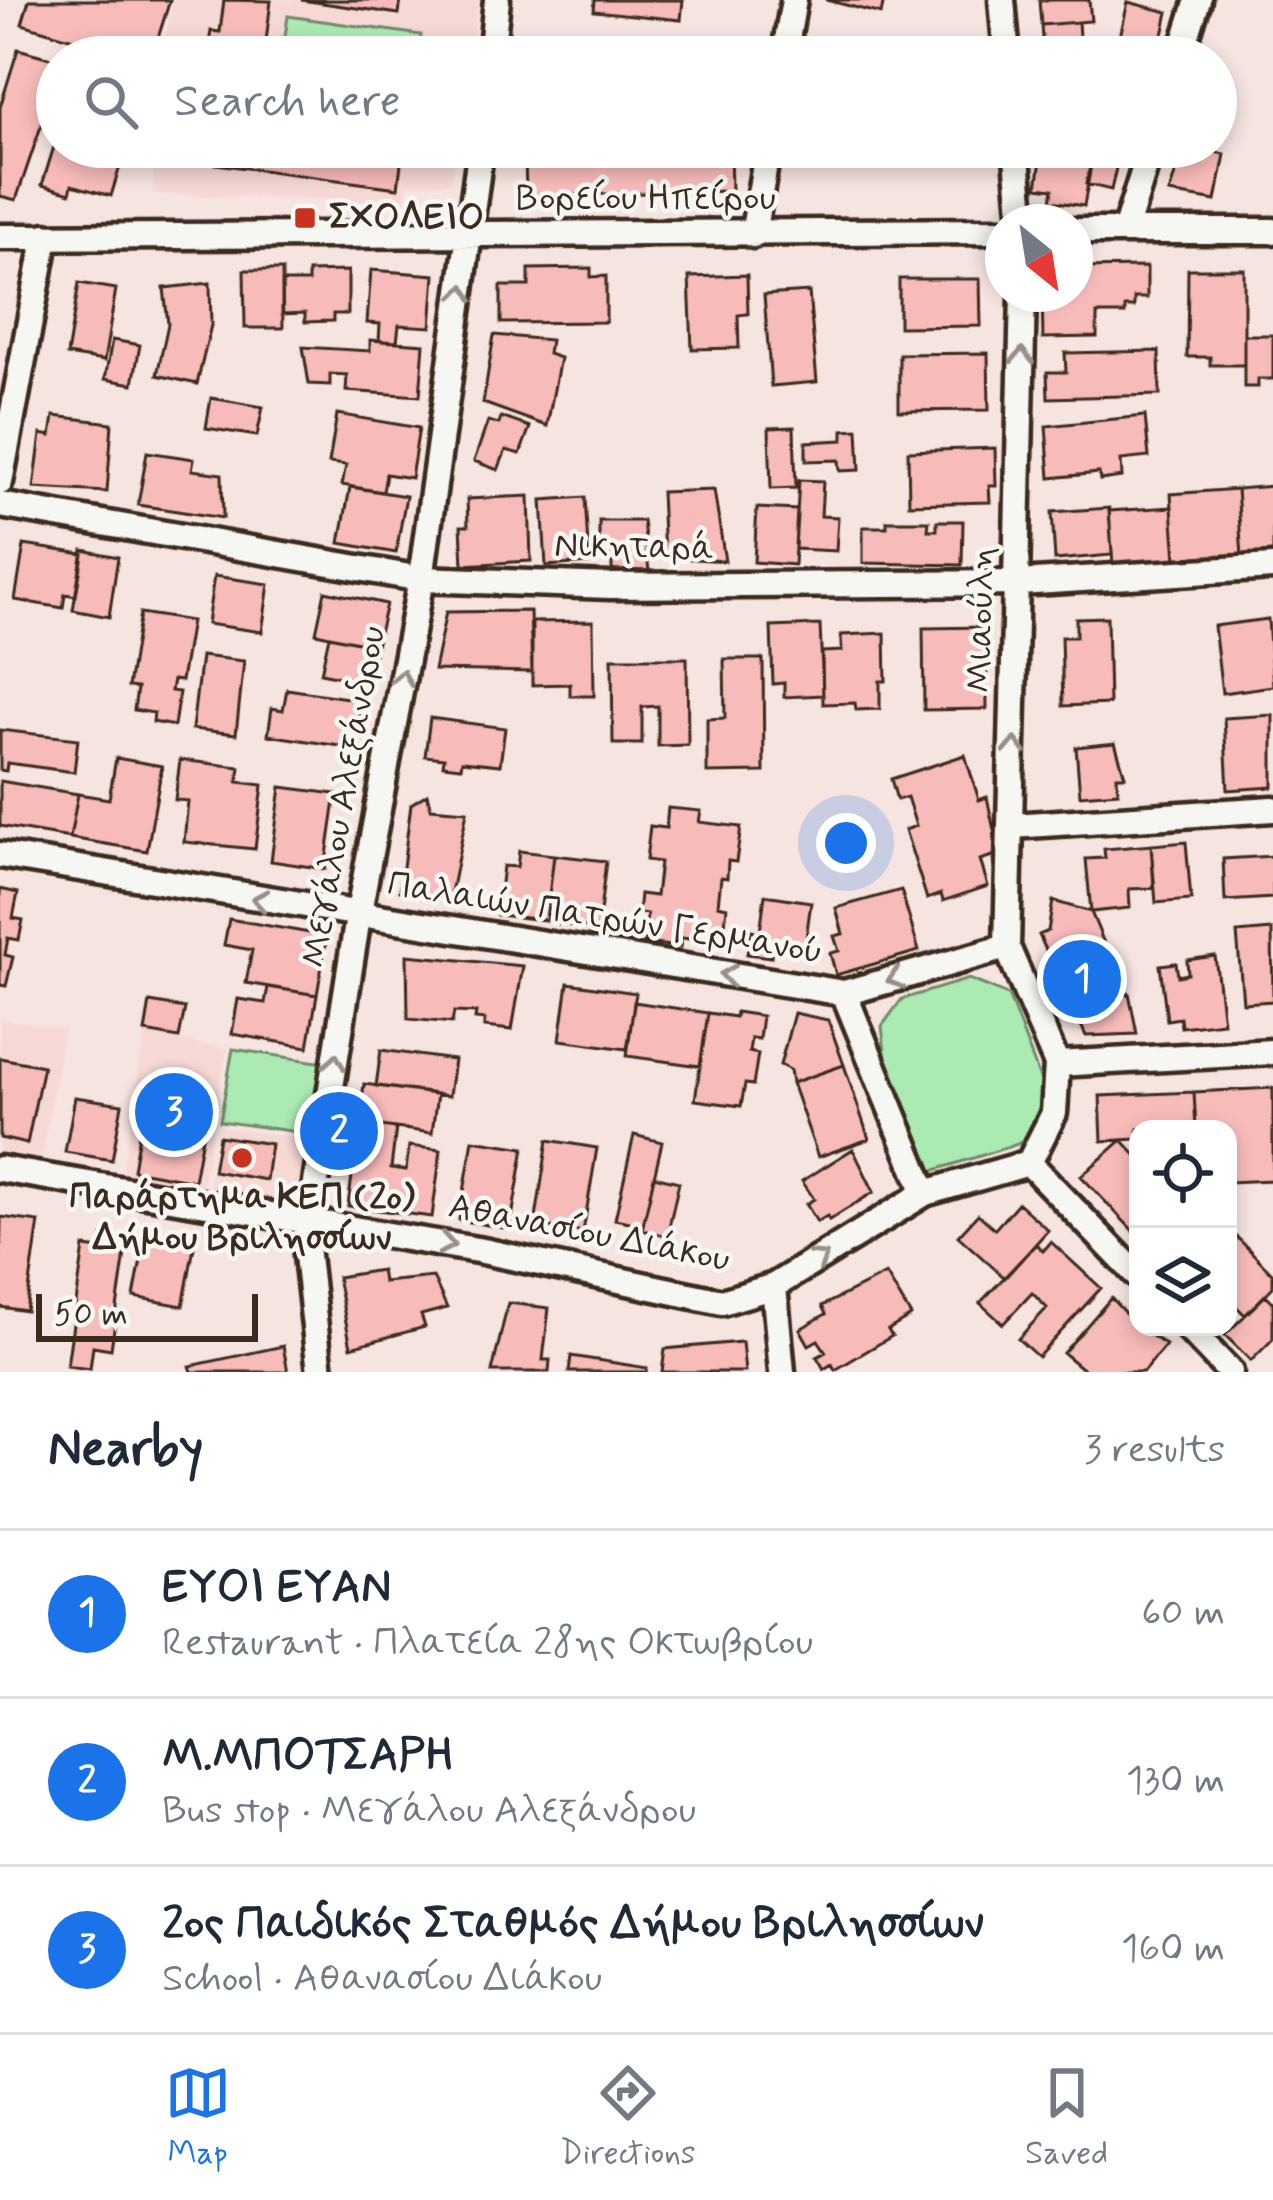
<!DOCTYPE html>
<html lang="en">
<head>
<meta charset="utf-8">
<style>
	body { margin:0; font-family:Mynerve,sans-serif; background:#f6f6f7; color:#1f2937 }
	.controls { position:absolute; right:36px; bottom:36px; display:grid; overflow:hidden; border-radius:24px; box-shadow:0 6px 18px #0003 }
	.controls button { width:108px; height:108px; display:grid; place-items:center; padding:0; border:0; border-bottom:3px solid #e0e1e3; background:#fff; color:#1f2937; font:60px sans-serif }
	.compass { position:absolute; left:985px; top:204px; width:108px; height:108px; border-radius:50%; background:#fff; box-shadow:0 6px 18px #0003; rotate:150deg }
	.scale { position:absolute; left:36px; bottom:30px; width:222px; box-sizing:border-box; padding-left:12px; border:6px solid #3b2a1e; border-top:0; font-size:33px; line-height:42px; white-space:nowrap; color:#3b2a1e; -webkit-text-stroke:9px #f6f6f2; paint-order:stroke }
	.you { position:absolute; left:846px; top:843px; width:42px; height:42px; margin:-30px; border:9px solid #fff; border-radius:50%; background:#1a73e8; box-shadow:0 0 0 18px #1a73e833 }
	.badge { display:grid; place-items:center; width:78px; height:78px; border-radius:50%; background:#1a73e8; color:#fff; font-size:39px; font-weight:700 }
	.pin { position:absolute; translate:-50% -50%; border:6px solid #fff; box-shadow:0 3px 12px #0006 }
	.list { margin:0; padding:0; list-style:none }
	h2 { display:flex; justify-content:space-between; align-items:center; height:156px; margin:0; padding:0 48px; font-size:51px }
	h2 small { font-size:39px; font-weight:400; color:#747a83 }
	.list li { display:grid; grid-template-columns:78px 1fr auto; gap:36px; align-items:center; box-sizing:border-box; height:168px; padding:0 48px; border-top:3px solid #e0e1e3 }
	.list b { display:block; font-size:45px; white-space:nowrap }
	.list p { margin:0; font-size:39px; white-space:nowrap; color:#747a83 }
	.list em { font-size:39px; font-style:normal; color:#747a83 }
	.icon { flex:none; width:66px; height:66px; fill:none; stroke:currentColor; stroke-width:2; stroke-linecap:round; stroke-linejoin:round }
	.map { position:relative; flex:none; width:1273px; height:1372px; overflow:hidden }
	.search { position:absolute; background:#fff; box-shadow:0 6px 18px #0003; left:36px; right:36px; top:36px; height:132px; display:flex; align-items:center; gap:30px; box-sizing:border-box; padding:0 42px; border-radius:66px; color:#747a83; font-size:45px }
	.sheet { height:660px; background:#fff }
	nav { display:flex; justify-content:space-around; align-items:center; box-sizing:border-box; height:168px; border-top:3px solid #e0e1e3; background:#fff; font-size:33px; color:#747a83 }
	nav a { display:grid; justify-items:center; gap:6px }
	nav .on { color:#1a73e8 }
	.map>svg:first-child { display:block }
	.built { fill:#f6d8d5 }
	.green { fill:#abebb3; stroke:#738a68; stroke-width:3 }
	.building { fill:#f7bbba; stroke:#3b2a1e; stroke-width:3 }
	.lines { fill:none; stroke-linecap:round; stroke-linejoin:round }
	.street-casing { stroke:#3b2a1e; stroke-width:33 }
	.street { stroke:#f6f6f2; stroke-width:24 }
	.oneway { stroke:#989088 }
	.poi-dot { fill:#c8321e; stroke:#f6f6f2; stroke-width:4.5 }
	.labels { text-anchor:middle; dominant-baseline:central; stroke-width:9; stroke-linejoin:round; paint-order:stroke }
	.street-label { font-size:36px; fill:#3b2a1e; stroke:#f6f6f2 }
	.poi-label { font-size:36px; font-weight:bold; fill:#3b2a1e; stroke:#f6f6f2; text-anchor:start }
</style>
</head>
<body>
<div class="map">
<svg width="1273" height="1372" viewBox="0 0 1273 1372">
	<rect width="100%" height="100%" fill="#f6e4e1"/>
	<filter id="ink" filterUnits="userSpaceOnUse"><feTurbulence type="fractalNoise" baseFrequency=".00833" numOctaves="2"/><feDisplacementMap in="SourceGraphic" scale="24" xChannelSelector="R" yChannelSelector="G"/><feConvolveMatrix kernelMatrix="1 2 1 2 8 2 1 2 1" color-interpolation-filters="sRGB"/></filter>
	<g filter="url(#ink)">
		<path class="built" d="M173,0h305l-8,57h-308z
			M155,147h301l-5,36 -43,2 -4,17 -252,-8z
			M0,1019l64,10 -23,133 -41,-6z
			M145,1034l82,15 -25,138 -80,-13z
			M220,1127l90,13 -11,63 -90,-16z"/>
		<path class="green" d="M288,16l133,19 -3,22h-136z
			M969,979l39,16 38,99 -18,40 -10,10 -86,27 -10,-13 -36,-97 -4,-35 20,-27z
			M233,1049l91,14 -12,71 -92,-13z"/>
		<path class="building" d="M29,0h141l-18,57h-18l-112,-33z
			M224,0l47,1 -7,56h-57l4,-26 9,1z
			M301,0h100l-2,14z
			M595,0h88l-2,20 -87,-9z
			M826,0h58l-3,14z
			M1039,0h50l2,21 -50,4z
			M1128,2l40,10 -7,32 -12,-3 -3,11 -28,-7z
			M1078,22l2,28 -37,2 -2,-27z
			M18,49l39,11v19l-41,121 -16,-4v-89z
			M57,137v10h69l-15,49 -39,-11 -2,8 -28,-8z
			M205,147h198l-5,41 -182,-24 2,-13z
			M815,147h68l-4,20 -66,-11z
			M1043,147h51l-10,59 -33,-5 2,-12 -16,-2z
			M1184,147l41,7 -9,47 -47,-8z
			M730,149l1,42 -205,5 -1,-42z
			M1094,149l25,6 -8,35 -25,-6z
			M1147,267v31h-13v9h-9v7h-28v23l-54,1 -1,-44h33v-26z
			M591,268v9l15,-1v46l-105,1v-37h28v-17z
			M1188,269h56v96h-34v-8h-23z
			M244,270h38l1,58h-38z
			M371,270l64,5 -4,52 -32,-2 -2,17 -18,-1 1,-17 -13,-1z
			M348,271v43h-15v7l-28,1v-9l-23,1v-32h26v-10z
			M747,275l1,39 -10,1 1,33 -47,1 -3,-72z
			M899,279h81l1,47 -82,1z
			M79,283l37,6 -12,72 -37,-6z
			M210,283l1,42 -14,59 -40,-9 11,-51 -4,-36z
			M809,292l8,90 -46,4 -7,-91z
			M494,335l56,5 -2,14 12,4 -13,68 -64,-23z
			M1244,335h29v44h-15v8h-14z
			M112,340l28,5 -7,39 -28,-5z
			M370,340l54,4 -4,52 -74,-5 1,-16 -17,-1v11l-21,-1 -6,-37 67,4z
			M1159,351l1,44 -112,3 -1,-26h19l-1,-19z
			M988,353l1,57 -90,1v-57z
			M211,398l52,9 -6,29 -51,-8z
			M337,414l82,14 -8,50 -25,-4 -3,18 -41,-7 4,-20 -17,-2z
			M54,416l58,7 -5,69 -73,-4 7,-54 10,2z
			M1145,416l4,41 -28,3 1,17 -22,3 -1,-7 -49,5 -4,-52z
			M501,417l29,10 -10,27 -14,-4 -8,20 -24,-9 14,-40 11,3z
			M794,427l2,61 -25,1 -2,-61z
			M858,429l2,41 -20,1 -1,-11 -33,1v-19l37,-2v-10z
			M995,448l1,38h-7l1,16 -81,2 -1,-53z
			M147,452l47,7 -2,11 30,4 1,44 -85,-13z
			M799,480l24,1 -2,35 17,1 -2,34 -41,-2z
			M1272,480h1v73l-31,3 -5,-67 35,-3z
			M350,487l56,9 -10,57 -56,-10z
			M1237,489l5,67 -66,4 -5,-66z
			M714,490l11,71 -61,-4 -3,-65z
			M529,496l2,65 -68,4 -2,-39h7l-1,-27z
			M585,497l4,66 -43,3 -4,-66z
			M1172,507l4,53 -63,5 -4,-54z
			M757,508l40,2 -3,55 -40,-3z
			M1109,508l3,47 -57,5 -3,-48z
			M599,521h44l6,50h-37v-23h-13z
			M887,521h42l-1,9h9v-9h26l-1,44 -99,-2v-36h24z
			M24,545l59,9 -7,42 -11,-2 -2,14 -48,-8z
			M83,550l35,7 -9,60 -36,-7z
			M214,576l55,8 -7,48 -55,-8z
			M325,591l61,13 -10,42 -60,-13z
			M530,611l2,61 -98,-2 12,-58z
			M140,613l51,8 -10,60 -8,-1 -2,11 8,1 -5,34 -21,-4 1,-9 -20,-3 3,-22 -9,-1z
			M1107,617l2,87 -46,2 -2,-69h15v-19z
			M1268,619l5,67 -51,7 -8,-67z
			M593,621l1,75h-24v-12l-38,1v-63z
			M820,625l3,70 -39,2v-14l-11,1 -2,-57z
			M986,627l1,82 -63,1 -1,-82z
			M885,633l1,48h-6v28l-24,1 -1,-7 -32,1 -1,-52 20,-1 -1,-16z
			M329,636l47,10 -7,37 -48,-10z
			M201,656l43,5 -8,73 -44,-5z
			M612,658h75l1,87 -30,1v-40l-16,1v37h-29z
			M724,659h39l1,113 -57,1v-54l18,-1z
			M287,689l74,11 -8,48 -85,-13 4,-27 11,2z
			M1273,715v72l-45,3 -4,-72z
			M430,718l75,10 -5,37 -38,-4 -1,6 -18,-2 1,-7 -19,-2z
			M0,730l78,9 -4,33 -67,-9 -1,8 -6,-1z
			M1115,743l10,33h-8l1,16 -38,3 -4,-48z
			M965,755l14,45 8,-3 12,57 -19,6 8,26 -45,15 -2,-7 -14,5 -22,-69 11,-4 -9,-29 -10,3 -6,-21z
			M116,758l46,8 -15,85 -77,-13 8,-44 31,5z
			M180,760l60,7 -2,15 25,3 -8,64 -71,-7 4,-41 -13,-1z
			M0,781l78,13 -8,44 -70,-12z
			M281,787l55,7 -11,75 -54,-8z
			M427,794l4,14 36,3 -17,87 -50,-7 11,-87z
			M668,808l33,3 -2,11 42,5 -5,35 -8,-1 -1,17 -6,-1 -3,28 9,2 -4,36 -42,-5 -1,9 -36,-4 3,-29 -9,-1 2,-19 16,2 4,-34 -14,-2 4,-34 16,2z
			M1186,842l5,58 -35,3 -5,-58z
			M1151,845l3,43 -25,1 1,19 -39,4 -5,-53 19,-1 -1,-9z
			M519,851l35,4 -8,65 -49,-5 6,-49 14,1z
			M554,855l52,6 -8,68 -39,-5 1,-9 -13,-1z
			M1273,856v42l-48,3 -2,-42z
			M0,889l18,4 -5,25 10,2 -4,20 -11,-2 -3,17 8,2 -7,29 -6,-1z
			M901,890l18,61 -83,24 -6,-22 9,-2 -5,-15 9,-2 -7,-26z
			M765,895l46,7 -7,51 -32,-5 -1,9 -24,-3 4,-24 9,2z
			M1053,901l38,11 20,48 -12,5 15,33 15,-5 8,41 -51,2 -47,-101 9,-4z
			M229,919l98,17 -10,59 -71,-12 6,-33 -28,-5z
			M1272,930l1,71 -30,2 -6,-70z
			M407,955l116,11 -11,64 -28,-3 1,-7 -10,-1 1,-6 -22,-1 -2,11 -44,-4z
			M1215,956l8,66 -42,5 -1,-9 -13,2 -7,-55 16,-2 2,13 10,-2 -1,-14z
			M568,983l68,10 -9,56 -67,-9z
			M268,987l49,8 -9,52 -76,-13 6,-35 27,4z
			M150,1002l35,6 -6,30 -34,-6z
			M634,1002l74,11 -8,53 -73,-10z
			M736,1012l26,4 -3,23 -8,-1 -2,14 9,2 -5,31 -8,-1 -4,22 -46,-6 13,-87 27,4z
			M794,1013l34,7 16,45 -52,18 -2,-13 -10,-5z
			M381,1050l73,10 -5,36 -73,-10z
			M0,1058l43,8 -16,78 -27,-6z
			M844,1065l25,74 -51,18 -26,-74z
			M364,1084l73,10 -5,39 -73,-10z
			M1273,1088v92l-45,2v-53h-32l-2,-37z
			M1194,1092l2,37h-58v18l-1,-8 -35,2 -2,-45z
			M75,1097l47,7 -10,56 -47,-8z
			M143,1110l62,10 -11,61 -61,-11z
			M359,1123l37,5 -5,40 15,2 3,-24 32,4 -9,67 -84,-11z
			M634,1135l28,7 -19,83 -28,-6z
			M219,1136l52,8 -5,36 -53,-9z
			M473,1140l51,8 -14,81 -51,-9z
			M548,1140l49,8 -14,84 -48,-7z
			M1122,1140l16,17v79l-57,-60z
			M853,1149l21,43 -45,28 -2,-4 -10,6 -11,-18 8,-5 -12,-18z
			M654,1176l25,6 -12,54 -25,-6z
			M1018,1203l30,27 -43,48 -47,-42 20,-22 17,15z
			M1,1217l38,5 -13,89 -26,-4z
			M1228,1228l45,46v13l-28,28 -12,-12 -5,5z
			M146,1233l49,9 -12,64 -49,-9z
			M103,1236l24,4 -16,109 -18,-3 -3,23 -23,-3 17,-119 17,2z
			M1051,1242l50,46 -63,69 -20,-18 29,-31 -15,-15 -29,31 -23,-21 56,-59 7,7z
			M381,1270l2,12 50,-5 14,31 -26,7 4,12 -74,20 -14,-70z
			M886,1274l25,42 -23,14 4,6 -57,34 -3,-6 -8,5 -7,-12 9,-5 -8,-12 -9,5 -9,-16 26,-15 -4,-8z
			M1266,1295l7,7v37l-22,22 -26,-26z
			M1111,1298l27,29 28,18 -23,27h-57l-23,-19z
			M508,1303l41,5 -6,52h7l-1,12h-57z
			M742,1342l3,30h-83l3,-23z
			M283,1346l5,26h-96l-2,-6z
			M571,1356l76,12 -1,4h-77z"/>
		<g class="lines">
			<g class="street-casing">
				<path id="street" d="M1002,0l5,57
					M491,57l6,-57
					M784,57l10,-57
					M1180,57l18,-57
					M1016,147l7,75
					M1075,231h198
					M1125,231l26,-84
					M753,235l15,-88
					M0,237l1003,-6
					M0,482l46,-246
					M0,505l421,74 189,7 409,-3 254,-16
					M1012,826l261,-17
					M0,855l844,138
					M1057,1064l216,-12
					M1029,1163l109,113
					M0,1169l483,82 239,51 52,-16 151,-93 104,-30 25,-50 3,-49 -50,-117 16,-653
					M925,1193l-81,-200 163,-46
					M774,1286l8,86
					M1187,1327l43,45
					M320,1372l-14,-126 52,-329 63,-338 60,-432"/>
			</g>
			<use href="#street" class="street"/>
		</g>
		<defs><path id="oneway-chevron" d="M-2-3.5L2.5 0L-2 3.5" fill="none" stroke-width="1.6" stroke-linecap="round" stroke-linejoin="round" transform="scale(3)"/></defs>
		<g class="oneway">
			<use href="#oneway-chevron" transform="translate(463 293) rotate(-82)"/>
			<use href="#oneway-chevron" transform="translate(1022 356) rotate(-89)"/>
			<use href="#oneway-chevron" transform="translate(402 678) rotate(-80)"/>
			<use href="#oneway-chevron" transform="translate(1015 746) rotate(-88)"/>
			<use href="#oneway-chevron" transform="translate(260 900) rotate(-170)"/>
			<use href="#oneway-chevron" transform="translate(728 975) rotate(-171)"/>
			<use href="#oneway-chevron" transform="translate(895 979) rotate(164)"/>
			<use href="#oneway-chevron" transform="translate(335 1062) rotate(-81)"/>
			<use href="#oneway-chevron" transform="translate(447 1244) rotate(10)"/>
			<use href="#oneway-chevron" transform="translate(820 1258) rotate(-32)"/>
		</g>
	</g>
	<g class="poi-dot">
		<rect x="293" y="206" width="24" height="24" rx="6"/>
		<circle cx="242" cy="1158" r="12"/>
	</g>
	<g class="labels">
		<g class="street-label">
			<text x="646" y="199">Βορείου Ηπείρου</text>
			<text transform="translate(634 548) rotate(1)">Νικηταρά</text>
			<text transform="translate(982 620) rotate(-89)">Μιαούλη</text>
			<text transform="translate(345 797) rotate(-80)">Μεγάλου Αλεξάνδρου</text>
			<text transform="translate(605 919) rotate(9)">Παλαιών Πατρών Γερμανού</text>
			<text transform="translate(589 1234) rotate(11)">Αθανασίου Διάκου</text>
		</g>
		<g class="poi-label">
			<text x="329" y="218">ΣΧΟΛΕΙΟ</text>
			<text x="242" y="1198" text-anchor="middle">Παράρτημα ΚΕΠ (2o)<tspan x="242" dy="41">Δήμου Βριλησσίων</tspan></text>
		</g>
	</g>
</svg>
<div class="controls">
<button><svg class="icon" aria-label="locate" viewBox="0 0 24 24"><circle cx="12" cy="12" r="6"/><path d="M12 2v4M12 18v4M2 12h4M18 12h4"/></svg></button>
<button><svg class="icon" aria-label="layers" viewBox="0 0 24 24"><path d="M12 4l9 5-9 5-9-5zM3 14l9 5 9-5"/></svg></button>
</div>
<svg class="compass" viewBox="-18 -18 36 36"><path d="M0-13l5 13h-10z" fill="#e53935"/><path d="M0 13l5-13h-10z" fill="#747a83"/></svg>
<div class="scale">50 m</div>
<div class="you"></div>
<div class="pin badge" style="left:1082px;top:979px">1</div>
<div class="pin badge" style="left:339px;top:1131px">2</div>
<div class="pin badge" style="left:174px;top:1112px">3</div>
<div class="search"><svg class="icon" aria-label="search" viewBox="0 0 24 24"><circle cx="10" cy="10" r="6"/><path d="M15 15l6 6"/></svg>Search here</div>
</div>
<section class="sheet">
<h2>Nearby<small>3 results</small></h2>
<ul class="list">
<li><span class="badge">1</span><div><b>ΕΥΟΙ ΕΥΑΝ</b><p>Restaurant · Πλατεία 28ης Οκτωβρίου</p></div><em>60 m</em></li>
<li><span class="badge">2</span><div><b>Μ.ΜΠΟΤΣΑΡΗ</b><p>Bus stop · Μεγάλου Αλεξάνδρου</p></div><em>130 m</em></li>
<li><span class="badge">3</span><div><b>2ος Παιδικός Σταθμός Δήμου Βριλησσίων</b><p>School · Αθανασίου Διάκου</p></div><em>160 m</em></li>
</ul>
</section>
<nav>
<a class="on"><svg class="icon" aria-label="map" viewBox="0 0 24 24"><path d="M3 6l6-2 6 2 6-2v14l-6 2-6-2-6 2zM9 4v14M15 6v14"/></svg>Map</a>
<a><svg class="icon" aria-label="directions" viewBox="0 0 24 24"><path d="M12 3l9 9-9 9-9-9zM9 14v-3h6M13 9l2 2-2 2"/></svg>Directions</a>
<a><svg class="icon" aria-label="saved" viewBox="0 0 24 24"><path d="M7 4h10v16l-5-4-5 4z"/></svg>Saved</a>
</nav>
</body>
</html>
